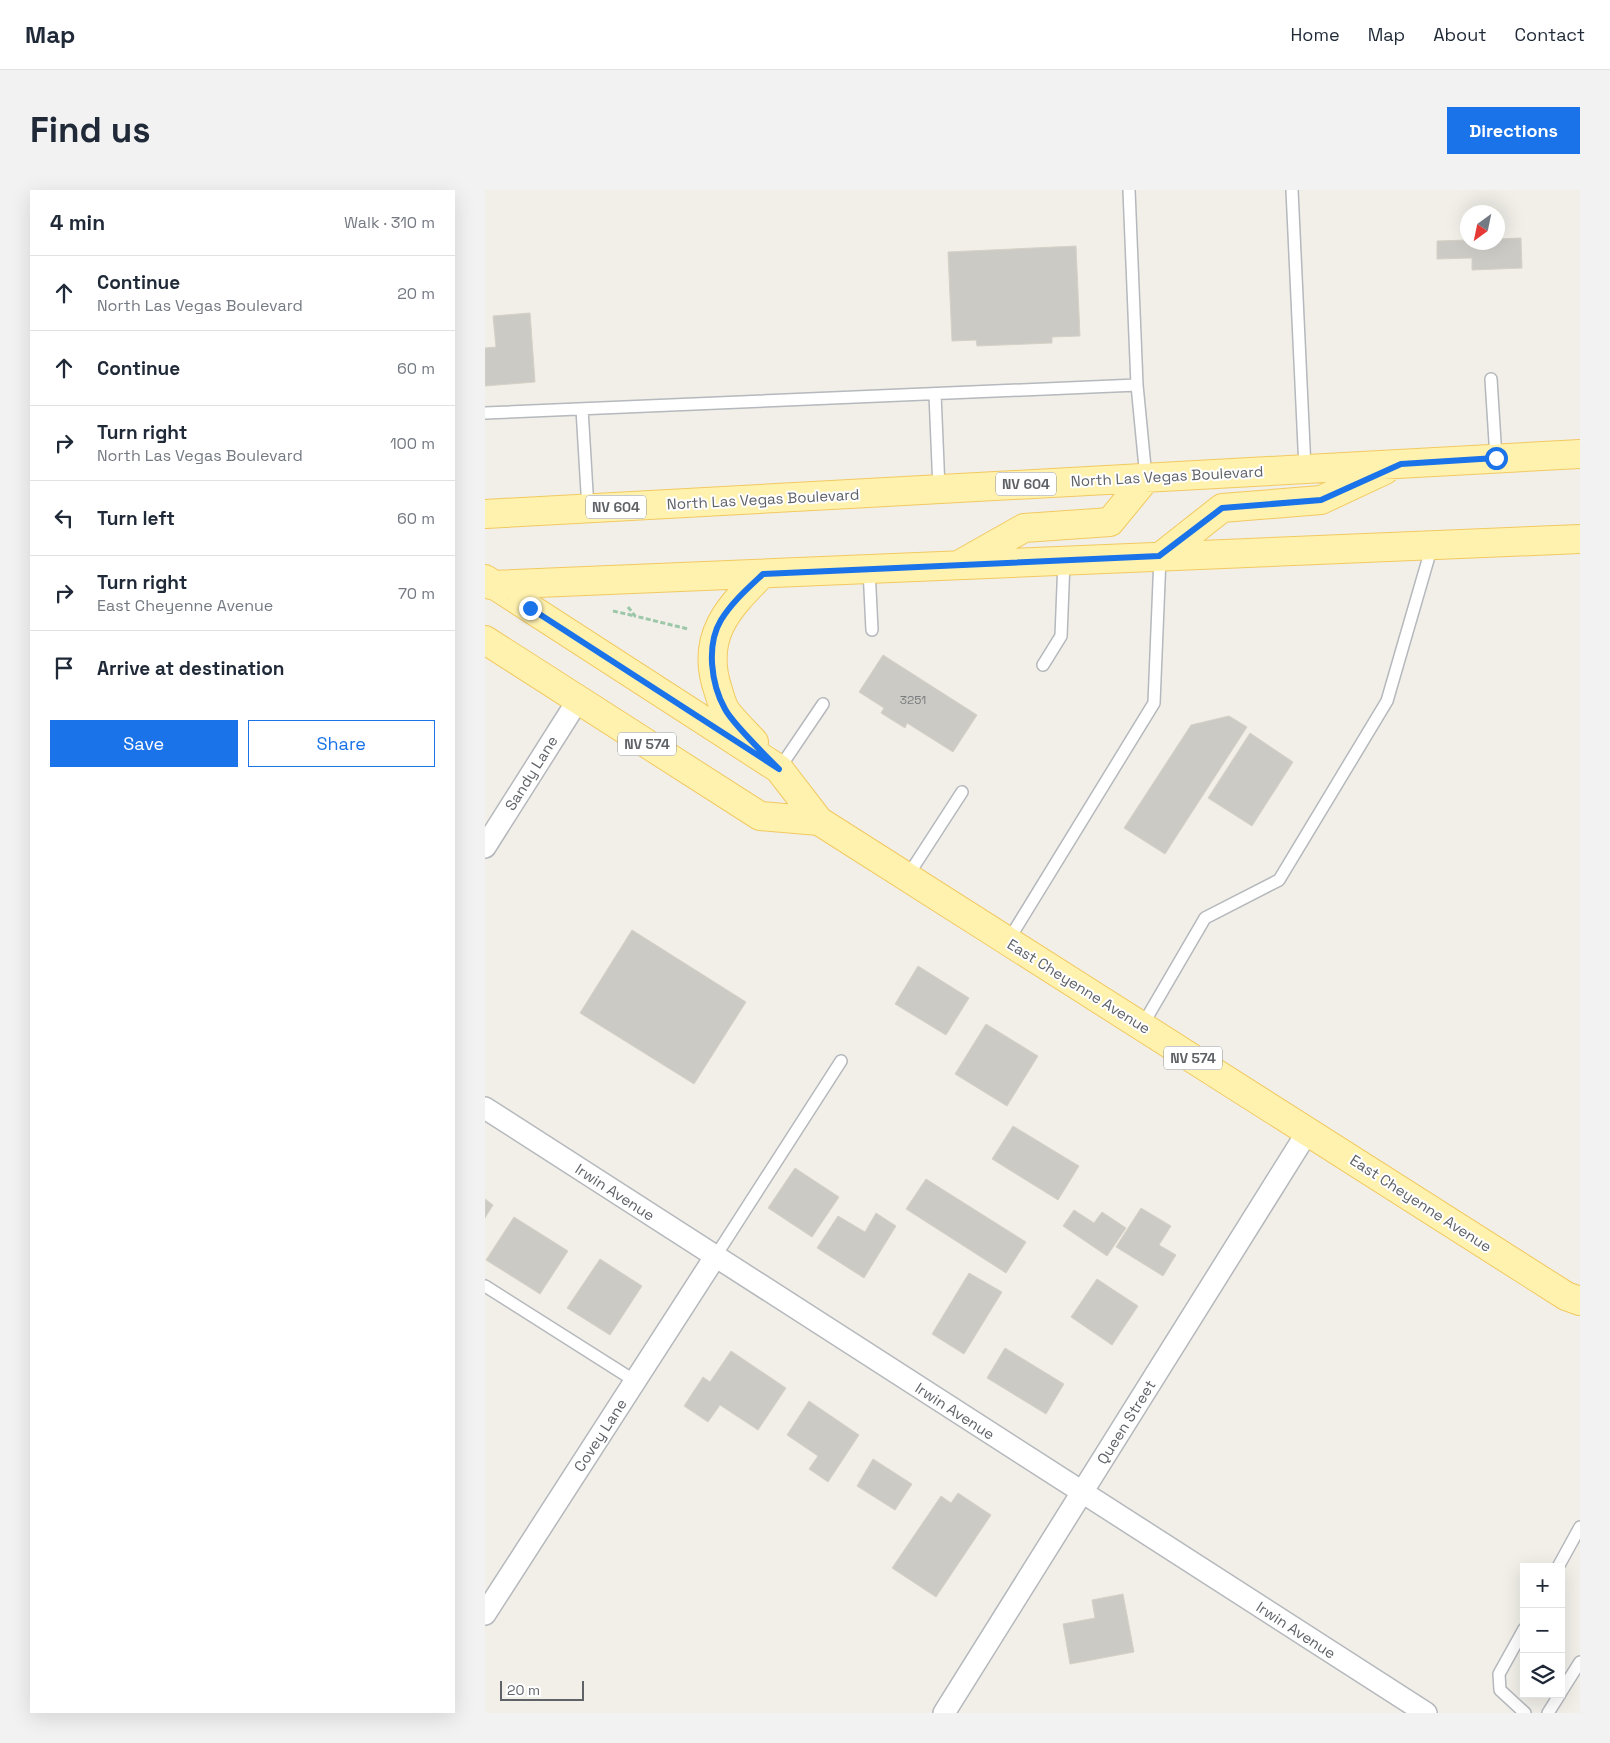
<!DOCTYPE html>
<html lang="en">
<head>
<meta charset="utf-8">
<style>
	body { margin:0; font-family:"Space Grotesk",sans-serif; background:#f2f2f3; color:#1f2937 }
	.controls { position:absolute; right:15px; bottom:15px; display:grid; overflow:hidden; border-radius:0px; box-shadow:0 5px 20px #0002 }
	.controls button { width:45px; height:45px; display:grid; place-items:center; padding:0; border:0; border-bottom:1px solid #e0e1e3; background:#fff; color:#1f2937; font:25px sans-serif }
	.compass { position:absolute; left:975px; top:15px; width:45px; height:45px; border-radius:50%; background:#fff; box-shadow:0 5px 20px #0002; rotate:213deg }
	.scale { position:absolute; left:15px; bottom:12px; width:84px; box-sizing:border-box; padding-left:5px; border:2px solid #5f6368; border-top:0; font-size:14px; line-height:18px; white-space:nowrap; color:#5f6368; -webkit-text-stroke:4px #fff; paint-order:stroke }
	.stop { position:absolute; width:15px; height:15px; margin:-11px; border:4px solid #1a73e8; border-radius:50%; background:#fff }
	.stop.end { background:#1a73e8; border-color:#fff; box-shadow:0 1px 5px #0008 }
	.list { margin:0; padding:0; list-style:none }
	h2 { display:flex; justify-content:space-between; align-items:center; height:65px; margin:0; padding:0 20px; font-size:21px }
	h2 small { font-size:16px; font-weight:400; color:#747a83 }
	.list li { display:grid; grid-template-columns:32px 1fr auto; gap:15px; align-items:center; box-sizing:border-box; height:75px; padding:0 20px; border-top:1px solid #e0e1e3 }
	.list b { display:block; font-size:19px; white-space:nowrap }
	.list p { margin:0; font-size:16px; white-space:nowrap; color:#747a83 }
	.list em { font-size:16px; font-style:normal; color:#747a83 }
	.actions { display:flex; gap:10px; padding:15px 20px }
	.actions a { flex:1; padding:11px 0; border:1px solid #1a73e8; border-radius:0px; text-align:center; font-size:18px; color:#1a73e8 }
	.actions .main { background:#1a73e8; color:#fff }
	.icon { flex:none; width:28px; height:28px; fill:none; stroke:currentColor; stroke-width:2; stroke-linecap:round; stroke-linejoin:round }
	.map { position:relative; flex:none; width:1095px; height:1523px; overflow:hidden; border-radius:0px }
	header { display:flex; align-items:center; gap:30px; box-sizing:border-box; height:70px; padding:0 25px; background:#fff; border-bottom:1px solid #e0e1e3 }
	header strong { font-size:24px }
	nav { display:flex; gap:28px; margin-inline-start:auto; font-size:18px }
	.intro { display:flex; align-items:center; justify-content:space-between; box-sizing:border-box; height:120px; padding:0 30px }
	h1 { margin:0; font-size:35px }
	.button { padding:12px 22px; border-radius:0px; background:#1a73e8; color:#fff; font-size:18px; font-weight:700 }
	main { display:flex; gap:30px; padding:0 30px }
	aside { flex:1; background:#fff; border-radius:0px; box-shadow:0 5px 20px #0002 }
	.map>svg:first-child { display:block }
	.building { fill:#cccac5; stroke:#d6d1c6 }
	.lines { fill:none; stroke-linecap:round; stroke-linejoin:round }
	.lane-casing { stroke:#b5b8bc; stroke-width:14 }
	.street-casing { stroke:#b5b8bc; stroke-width:24 }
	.primary-casing { stroke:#f2c960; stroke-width:30 }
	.path { stroke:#9cc7a9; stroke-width:3; stroke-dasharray:5 2.5; stroke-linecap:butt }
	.lane { stroke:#fff; stroke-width:11 }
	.street { stroke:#fff; stroke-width:21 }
	.primary { stroke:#fff2af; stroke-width:28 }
	.route { stroke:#1a73e8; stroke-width:6 }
	.labels { text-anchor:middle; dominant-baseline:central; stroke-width:4; stroke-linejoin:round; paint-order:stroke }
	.number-label { font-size:12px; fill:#7a7d7f }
	.shield { fill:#fff; stroke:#8f9295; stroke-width:1 }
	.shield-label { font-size:14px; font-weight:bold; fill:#5f6368 }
	.street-label { font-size:15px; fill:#5f6368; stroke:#fff }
</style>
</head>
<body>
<header>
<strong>Map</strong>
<nav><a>Home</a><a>Map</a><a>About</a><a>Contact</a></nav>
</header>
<div class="intro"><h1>Find us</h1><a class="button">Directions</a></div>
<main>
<aside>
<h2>4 min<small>Walk · 310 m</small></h2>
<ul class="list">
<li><svg class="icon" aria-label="ahead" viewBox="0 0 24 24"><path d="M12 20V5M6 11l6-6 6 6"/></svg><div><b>Continue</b><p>North Las Vegas Boulevard</p></div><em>20 m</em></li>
<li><svg class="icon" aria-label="ahead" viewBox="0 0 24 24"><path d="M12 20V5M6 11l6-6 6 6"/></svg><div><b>Continue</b></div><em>60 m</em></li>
<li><svg class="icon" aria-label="right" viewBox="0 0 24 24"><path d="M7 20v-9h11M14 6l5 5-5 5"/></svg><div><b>Turn right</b><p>North Las Vegas Boulevard</p></div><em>100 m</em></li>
<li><svg class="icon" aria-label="left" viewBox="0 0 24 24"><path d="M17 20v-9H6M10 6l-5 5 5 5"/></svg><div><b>Turn left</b></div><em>60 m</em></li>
<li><svg class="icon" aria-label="right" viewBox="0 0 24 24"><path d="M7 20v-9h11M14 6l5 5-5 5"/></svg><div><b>Turn right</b><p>East Cheyenne Avenue</p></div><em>70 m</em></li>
<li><svg class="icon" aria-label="arrive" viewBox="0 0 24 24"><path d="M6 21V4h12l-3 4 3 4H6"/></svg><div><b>Arrive at destination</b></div></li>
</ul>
<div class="actions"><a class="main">Save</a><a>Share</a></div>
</aside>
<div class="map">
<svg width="1095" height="1523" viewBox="0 0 1095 1523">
	<rect width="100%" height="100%" fill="#f1efe8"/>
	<path class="building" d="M1036,48l1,30 -50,2v-12l-35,1v-18l30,-1v2h30v-3z
		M591,56l4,90 -28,1v6l-75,3 -1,-6 -24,1 -4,-89z
		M45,123l5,69 -50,4v-38l11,-1 -3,-31z
		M398,465l94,60 -24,37 -46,-29 -2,5 -24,-15 3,-5 -25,-16z
		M744,526l18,11 -82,127 -41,-26 67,-103z
		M765,543l43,29 -41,64 -44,-28z
		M147,740l114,72 -52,82 -114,-71z
		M433,776l51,32 -23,37 -51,-31z
		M501,834l52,32 -31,50 -52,-32z
		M528,936l66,40 -21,34 -66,-41z
		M310,978l44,29 -27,40 -44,-29z
		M441,989l100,63 -20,31 -100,-64z
		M0,1009l8,6 -8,13z
		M656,1018l30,18 -12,19 17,10 -13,21 -47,-29z
		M589,1020l20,13 8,-11 24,16 -19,28 -44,-30z
		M391,1023l20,13 -32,52 -47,-30 21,-32 27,16z
		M29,1027l54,34 -28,43 -54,-34z
		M115,1069l42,27 -32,49 -43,-27z
		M484,1083l33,19 -38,62 -32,-20z
		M612,1089l41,27 -26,39 -41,-28z
		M520,1158l59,36 -18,30 -59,-36z
		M246,1161l55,37 -28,42 -38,-25 -12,17 -24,-16 19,-29 7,5z
		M324,1211l50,34 -31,47 -19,-13 9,-13 -31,-21z
		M388,1269l39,25 -17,26 -38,-24z
		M473,1303l33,22 -55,82 -44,-29 49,-72 10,7z
		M638,1404l11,58 -64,12 -7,-40 32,-6 -3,-18z"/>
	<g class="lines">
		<g class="lane-casing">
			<path id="lane" d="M644,0l8,195 9,93
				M807,0l13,279
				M1006,189l5,79
				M450,204l4,95
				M97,219l6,100
				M0,223l652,-28
				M384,379l3,61
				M558,475l18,-29 3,-75
				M294,579l44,-65
				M422,687l55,-85
				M523,751l146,-238 6,-146
				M657,836l63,-108 74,-38 108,-179 45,-155
				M230,1067l126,-196
				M0,1096l150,95
				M1073,1377l22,-40
				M1039,1439l-25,45 1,16 25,23
				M1076,1502l19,-30
				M1063,1523l12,-19"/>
		</g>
		<g class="street-casing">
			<path id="street" d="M0,657l93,-147
				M0,918l941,605
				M0,1424l230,-357
				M459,1523l364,-582"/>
		</g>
		<g class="primary-casing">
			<path id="primary" d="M0,324l1095,-60
				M675,367l62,-49 99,-8 64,-30
				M477,373l62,-35 86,-6 36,-44
				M0,389l294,190 40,52 747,475 14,5
				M6,395l1089,-46
				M0,450l275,176 59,5
				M269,552c-9,-10 -20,-20 -28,-31 -4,-6 -6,-15 -8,-21 -18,-53 10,-82 44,-116"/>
		</g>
		<path class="path" d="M143,417l7,9 53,13
			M128,421l22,5"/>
		<use href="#lane" class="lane"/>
		<use href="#street" class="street"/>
		<use href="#primary" class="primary"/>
	</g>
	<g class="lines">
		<path class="route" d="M45,418l249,161c-14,-14 -46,-45 -54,-60 -14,-25 -19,-64 -4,-89 11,-18 27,-32 42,-46l396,-18 63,-48 99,-8 80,-36 95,-6"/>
	</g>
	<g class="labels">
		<g class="number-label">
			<text x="428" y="510">3251</text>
		</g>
		<g class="shield">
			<rect x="511" y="282.5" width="60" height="23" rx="4"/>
			<rect x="101" y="305.5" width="60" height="23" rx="4"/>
			<rect x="133" y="542.5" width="58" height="23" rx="4"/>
			<rect x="679" y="856.5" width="58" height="23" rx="4"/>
		</g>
		<g class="shield-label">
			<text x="541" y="294">NV 604</text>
			<text x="131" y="317">NV 604</text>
			<text x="162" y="554">NV 574</text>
			<text x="708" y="868">NV 574</text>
		</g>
		<g class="street-label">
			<text transform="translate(682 286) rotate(-3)">North Las Vegas Boulevard</text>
			<text transform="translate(278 309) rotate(-3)">North Las Vegas Boulevard</text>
			<text transform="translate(46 583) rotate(-58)">Sandy Lane</text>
			<text transform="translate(594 796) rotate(32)">East Cheyenne Avenue</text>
			<text transform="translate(130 1002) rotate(33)">Irwin Avenue</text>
			<text transform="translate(936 1013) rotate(33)">East Cheyenne Avenue</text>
			<text transform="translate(470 1221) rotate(33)">Irwin Avenue</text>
			<text transform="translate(641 1232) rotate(-58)">Queen Street</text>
			<text transform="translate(115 1245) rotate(-57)">Covey Lane</text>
			<text transform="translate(811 1440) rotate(33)">Irwin Avenue</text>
		</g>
	</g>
</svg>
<div class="controls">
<button>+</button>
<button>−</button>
<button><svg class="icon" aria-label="layers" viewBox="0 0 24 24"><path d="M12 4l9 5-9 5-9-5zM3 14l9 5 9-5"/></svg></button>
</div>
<svg class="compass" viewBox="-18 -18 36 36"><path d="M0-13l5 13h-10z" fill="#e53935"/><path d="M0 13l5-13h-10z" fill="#747a83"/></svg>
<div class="scale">20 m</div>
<div class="stop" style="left:1011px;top:268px"></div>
<div class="stop end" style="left:45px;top:418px"></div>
</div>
</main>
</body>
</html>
